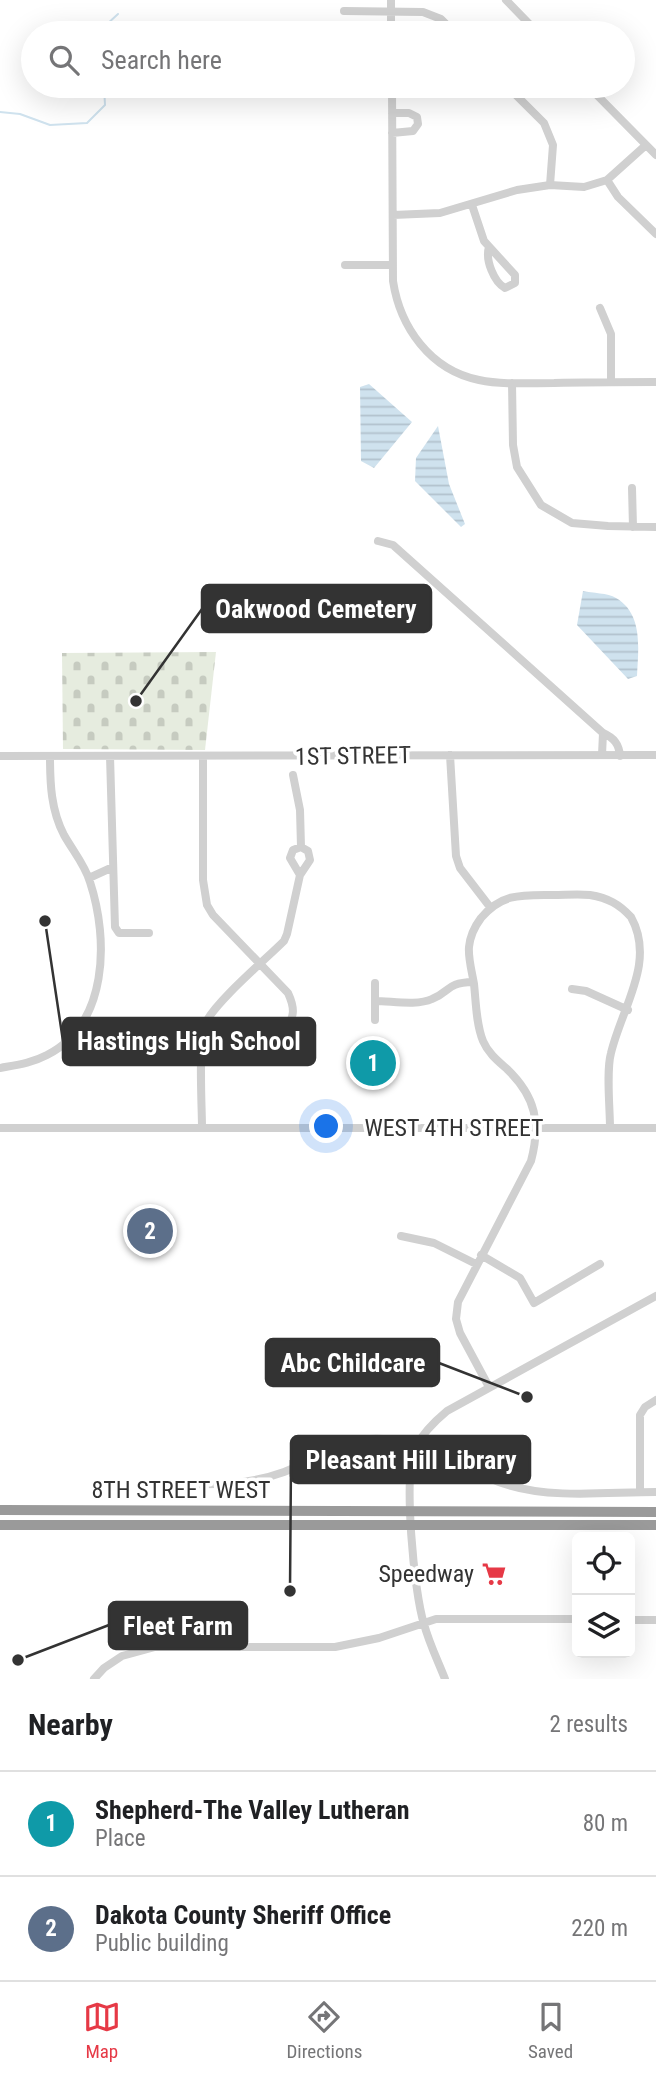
<!DOCTYPE html>
<html lang="en">
<head>
<meta charset="utf-8">
<style>
	body { margin:0; font-family:"Roboto Condensed",sans-serif; background:#f6f6f6; color:#202124 }
	.controls { position:absolute; right:21px; bottom:21px; display:grid; overflow:hidden; border-radius:10px; box-shadow:0 7px 28px #0002 }
	.controls button { width:63px; height:63px; display:grid; place-items:center; padding:0; border:0; border-bottom:2px solid #e0e0e0; background:#fff; color:#202124; font:35px sans-serif }
	.you { position:absolute; left:327px; top:1127px; width:24px; height:24px; margin:-18px; border:5px solid #fff; border-radius:50%; background:#1a73e8; box-shadow:0 0 0 10px #1a73e833 }
	.badge { display:grid; place-items:center; width:46px; height:46px; border-radius:50%; background:#e63946; color:#fff; font-size:23px; font-weight:700 }
	.pin { position:absolute; translate:-50% -50%; border:4px solid #fff; box-shadow:0 2px 7px #0006 }
	.list { margin:0; padding:0; list-style:none }
	h2 { display:flex; justify-content:space-between; align-items:center; height:91px; margin:0; padding:0 28px; font-size:30px }
	h2 small { font-size:23px; font-weight:400; color:#757577 }
	.list li { display:grid; grid-template-columns:46px 1fr auto; gap:21px; align-items:center; box-sizing:border-box; height:105px; padding:0 28px; border-top:2px solid #e0e0e0 }
	.list b { display:block; font-size:26px; white-space:nowrap }
	.list p { margin:0; font-size:23px; white-space:nowrap; color:#757577 }
	.list em { font-size:23px; font-style:normal; color:#757577 }
	.icon { flex:none; width:38px; height:38px; fill:none; stroke:currentColor; stroke-width:2; stroke-linecap:round; stroke-linejoin:round }
	.map { position:relative; flex:none; width:656px; height:1679px; overflow:hidden }
	.search { position:absolute; background:#fff; box-shadow:0 7px 28px #0002; left:21px; right:21px; top:21px; height:77px; display:flex; align-items:center; gap:18px; box-sizing:border-box; padding:0 24px; border-radius:38px; color:#757577; font-size:26px }
	.sheet { height:301px; background:#fff }
	nav { display:flex; justify-content:space-around; align-items:center; box-sizing:border-box; height:98px; border-top:2px solid #e0e0e0; background:#fff; font-size:19px; color:#757577 }
	nav a { display:grid; justify-items:center; gap:4px }
	nav .on { color:#e63946 }
	.map>svg:first-child { display:block }
	.cemetery { fill:url(#cemetery-stones) }
	.water { fill:url(#water-rules) }
	.lines { fill:none; stroke-linecap:round; stroke-linejoin:round }
	.stream { stroke:#cfe2ee; stroke-width:2 }
	.minor { stroke:#d0d0d0; stroke-width:8 }
	.highway { stroke:#9a9a9a; stroke-width:10 }
	.labels { text-anchor:middle; dominant-baseline:central; stroke-width:7; stroke-linejoin:round; paint-order:stroke }
	.street-label { font-size:24px; fill:#333; stroke:#fff }
	.poi-label { font-size:24px; fill:#333; stroke:#fff; text-anchor:end }
	.leader { fill:none; stroke:#333; stroke-width:2.5 }
	.callout-dot { fill:#333; stroke:#fff; stroke-width:2.5 }
	.callout { fill:#333; stroke:#333; stroke-width:2.5 }
	.callout-label { font-size:26px; text-anchor:middle; font-weight:bold; fill:#fff }
</style>
</head>
<body>
<div class="map">
<svg width="656" height="1679" viewBox="0 0 656 1679">
	<defs>
		<pattern id="cemetery-stones" width="16" height="16" patternUnits="userSpaceOnUse" patternTransform="scale(1.75)"><rect width="16" height="16" fill="#e6ecdf"/><path d="M2 7V4a2 2 0 0 1 4 0v3zM10 15v-3a2 2 0 0 1 4 0v3z" fill="#c6cbc0"/></pattern>
		<pattern id="water-rules" width="6" height="5" patternUnits="userSpaceOnUse" patternTransform="scale(1.75)"><rect width="6" height="5" fill="#cfe2ee"/><path d="M0 2.5h6" fill="none" stroke="#b2c2cd"/></pattern>
	</defs>
	<rect width="100%" height="100%" fill="#fff"/>
	<path class="cemetery" d="M216,652l-11,98 -142,-1 -1,-96z"/>
	<path class="water" d="M369,384l43,38 -38,46 -13,-7 -1,-74z
		M438,426l11,58 16,40 -4,3 -46,-46 1,-23z
		M583,591c9,2 25,2 33,7 28,16 22,53 21,78l-9,3 -51,-54z"/>
	<g class="lines">
		<path class="stream" d="M103,33l2,-7 13,-12
			M0,112l20,2 30,11 37,-2 18,-18 -1,-19"/>
		<path class="minor" d="M391,0v33
			M506,0l32,33
			M344,11l79,1 18,7 14,14
			M392,86l1,195c7,46 37,89 86,99 24,5 50,3 75,3 34,-1 68,-1 102,-1
			M507,86l37,37 9,22 -3,40
			M588,86l68,69
			M392,113h17l8,4 1,7 -5,7 -21,2
			M607,180l11,17 38,37
			M472,205l12,36 31,34v8l-10,5c-11,-6 -20,-28 -16,-41
			M393,215l47,-2 77,-23 33,-5 34,2 23,-7 39,-35
			M345,265h48
			M600,308l11,26v48
			M512,383l1,62 4,22 24,38 31,18 36,3 48,1
			M632,488l1,39
			M378,541l15,4 210,188c11,5 16,11 17,23
			M450,755l6,101 4,12 30,39
			M602,755l1,-22
			M0,756l656,-1
			M110,756l5,171 4,6h30
			M203,757v123l4,25 6,10 75,78c13,28 -4,28 -4,50l7,8h7l6,-9 -5,-17 -6,-6
			M293,775l7,35 1,37
			M89,878l24,-11
			M572,989l14,2 42,19
			M375,1001c17,0 42,5 57,-2 20,-8 13,-16 41,-17
			M375,1020v-37
			M0,1068c16,-3 32,-5 47,-13 61,-31 62,-115 43,-173 -5,-17 -17,-31 -26,-47 -13,-25 -14,-51 -14,-79
			M0,1128h656
			M202,1128c0,-22 -4,-86 3,-104 10,-22 60,-64 79,-83l3,-7 13,-59 10,-15 -2,-9 -7,-4 -8,3 -3,8 10,17
			M401,1236l33,7 42,21
			M481,1255l39,23 14,25 66,-39
			M489,1387l-29,-54 -4,-14 2,-17 73,-141c10,-38 5,-64 -24,-92 -9,-8 -19,-16 -24,-28 -7,-17 -7,-39 -9,-57 -2,-12 -6,-26 -5,-37 1,-10 6,-21 12,-29 21,-25 41,-23 72,-23 12,0 25,-1 37,0 18,3 29,9 41,22 25,45 -9,90 -20,136 -5,18 -1,55 -1,75
			M174,1484c37,1 75,1 110,-12 34,-13 62,-36 99,-33 39,3 86,34 125,46 46,14 100,7 148,7
			M640,1492v-77l5,-8 11,-7
			M630,1620h26
			M94,1679l10,-11 18,-12 33,-9h180l44,-9 57,-19h141
			M445,1679c-7,-18 -16,-36 -21,-55 -10,-31 -21,-148 -9,-176 7,-14 20,-27 32,-37l209,-115"/>
		<path class="highway" d="M0,1510l656,2
			M0,1525h656"/>
	</g>
	<defs>
		<g id="supermarket-bare" transform="scale(1.89)"><path d="M-6-5.5h2.5l.6 2H6L4.5 2H-2.5L-4.4-4H-6ZM-1.5 3.2a1.3 1.3 0 1 0 .1 0ZM3 3.2a1.3 1.3 0 1 0 .1 0Z" fill="#e63946" stroke="#fff" stroke-width="2.5" paint-order="stroke"/></g>
	</defs>
	<g fill-rule="evenodd">
		<use href="#supermarket-bare" x="494" y="1574"/>
	</g>
	<g class="labels">
		<g class="street-label">
			<text transform="translate(353 756) rotate(-1)">1ST STREET</text>
			<text x="454" y="1128">WEST 4TH STREET</text>
			<text x="181" y="1490">8TH STREET WEST</text>
		</g>
		<g class="poi-label">
			<text x="474" y="1574">Speedway</text>
		</g>
	</g>
	<path class="leader" d="M136 701L202 609M45 921L63 1041M527 1397L439 1363M290 1591L291 1460M18 1660L109 1625"/>
	<g class="callout-dot">
		<circle cx="136" cy="701" r="7"/>
		<circle cx="45" cy="921" r="7"/>
		<circle cx="527" cy="1397" r="7"/>
		<circle cx="290" cy="1591" r="7"/>
		<circle cx="18" cy="1660" r="7"/>
	</g>
	<g class="callout">
		<rect x="202" y="585" width="229" height="47" rx="7"/>
		<rect x="63" y="1018" width="252" height="47" rx="7"/>
		<rect x="266" y="1339" width="173" height="47" rx="7"/>
		<rect x="291" y="1436" width="239" height="47" rx="7"/>
		<rect x="109" y="1602" width="138" height="47" rx="7"/>
	</g>
	<g class="callout-label">
		<text x="316" y="618">Oakwood Cemetery</text>
		<text x="189" y="1050">Hastings High School</text>
		<text x="353" y="1372">Abc Childcare</text>
		<text x="411" y="1469">Pleasant Hill Library</text>
		<text x="178" y="1635">Fleet Farm</text>
	</g>
</svg>
<div class="controls">
<button><svg class="icon" aria-label="locate" viewBox="0 0 24 24"><circle cx="12" cy="12" r="6"/><path d="M12 2v4M12 18v4M2 12h4M18 12h4"/></svg></button>
<button><svg class="icon" aria-label="layers" viewBox="0 0 24 24"><path d="M12 4l9 5-9 5-9-5zM3 14l9 5 9-5"/></svg></button>
</div>
<div class="you"></div>
<div class="pin badge" style="left:373px;top:1063px;background:#0f9aa8">1</div>
<div class="pin badge" style="left:150px;top:1231px;background:#5c6f8a">2</div>
<div class="search"><svg class="icon" aria-label="search" viewBox="0 0 24 24"><circle cx="10" cy="10" r="6"/><path d="M15 15l6 6"/></svg>Search here</div>
</div>
<section class="sheet">
<h2>Nearby<small>2 results</small></h2>
<ul class="list">
<li><span class="badge" style="background:#0f9aa8">1</span><div><b>Shepherd-The Valley Lutheran</b><p>Place</p></div><em>80 m</em></li>
<li><span class="badge" style="background:#5c6f8a">2</span><div><b>Dakota County Sheriff Office</b><p>Public building</p></div><em>220 m</em></li>
</ul>
</section>
<nav>
<a class="on"><svg class="icon" aria-label="map" viewBox="0 0 24 24"><path d="M3 6l6-2 6 2 6-2v14l-6 2-6-2-6 2zM9 4v14M15 6v14"/></svg>Map</a>
<a><svg class="icon" aria-label="directions" viewBox="0 0 24 24"><path d="M12 3l9 9-9 9-9-9zM9 14v-3h6M13 9l2 2-2 2"/></svg>Directions</a>
<a><svg class="icon" aria-label="saved" viewBox="0 0 24 24"><path d="M7 4h10v16l-5-4-5 4z"/></svg>Saved</a>
</nav>
</body>
</html>
